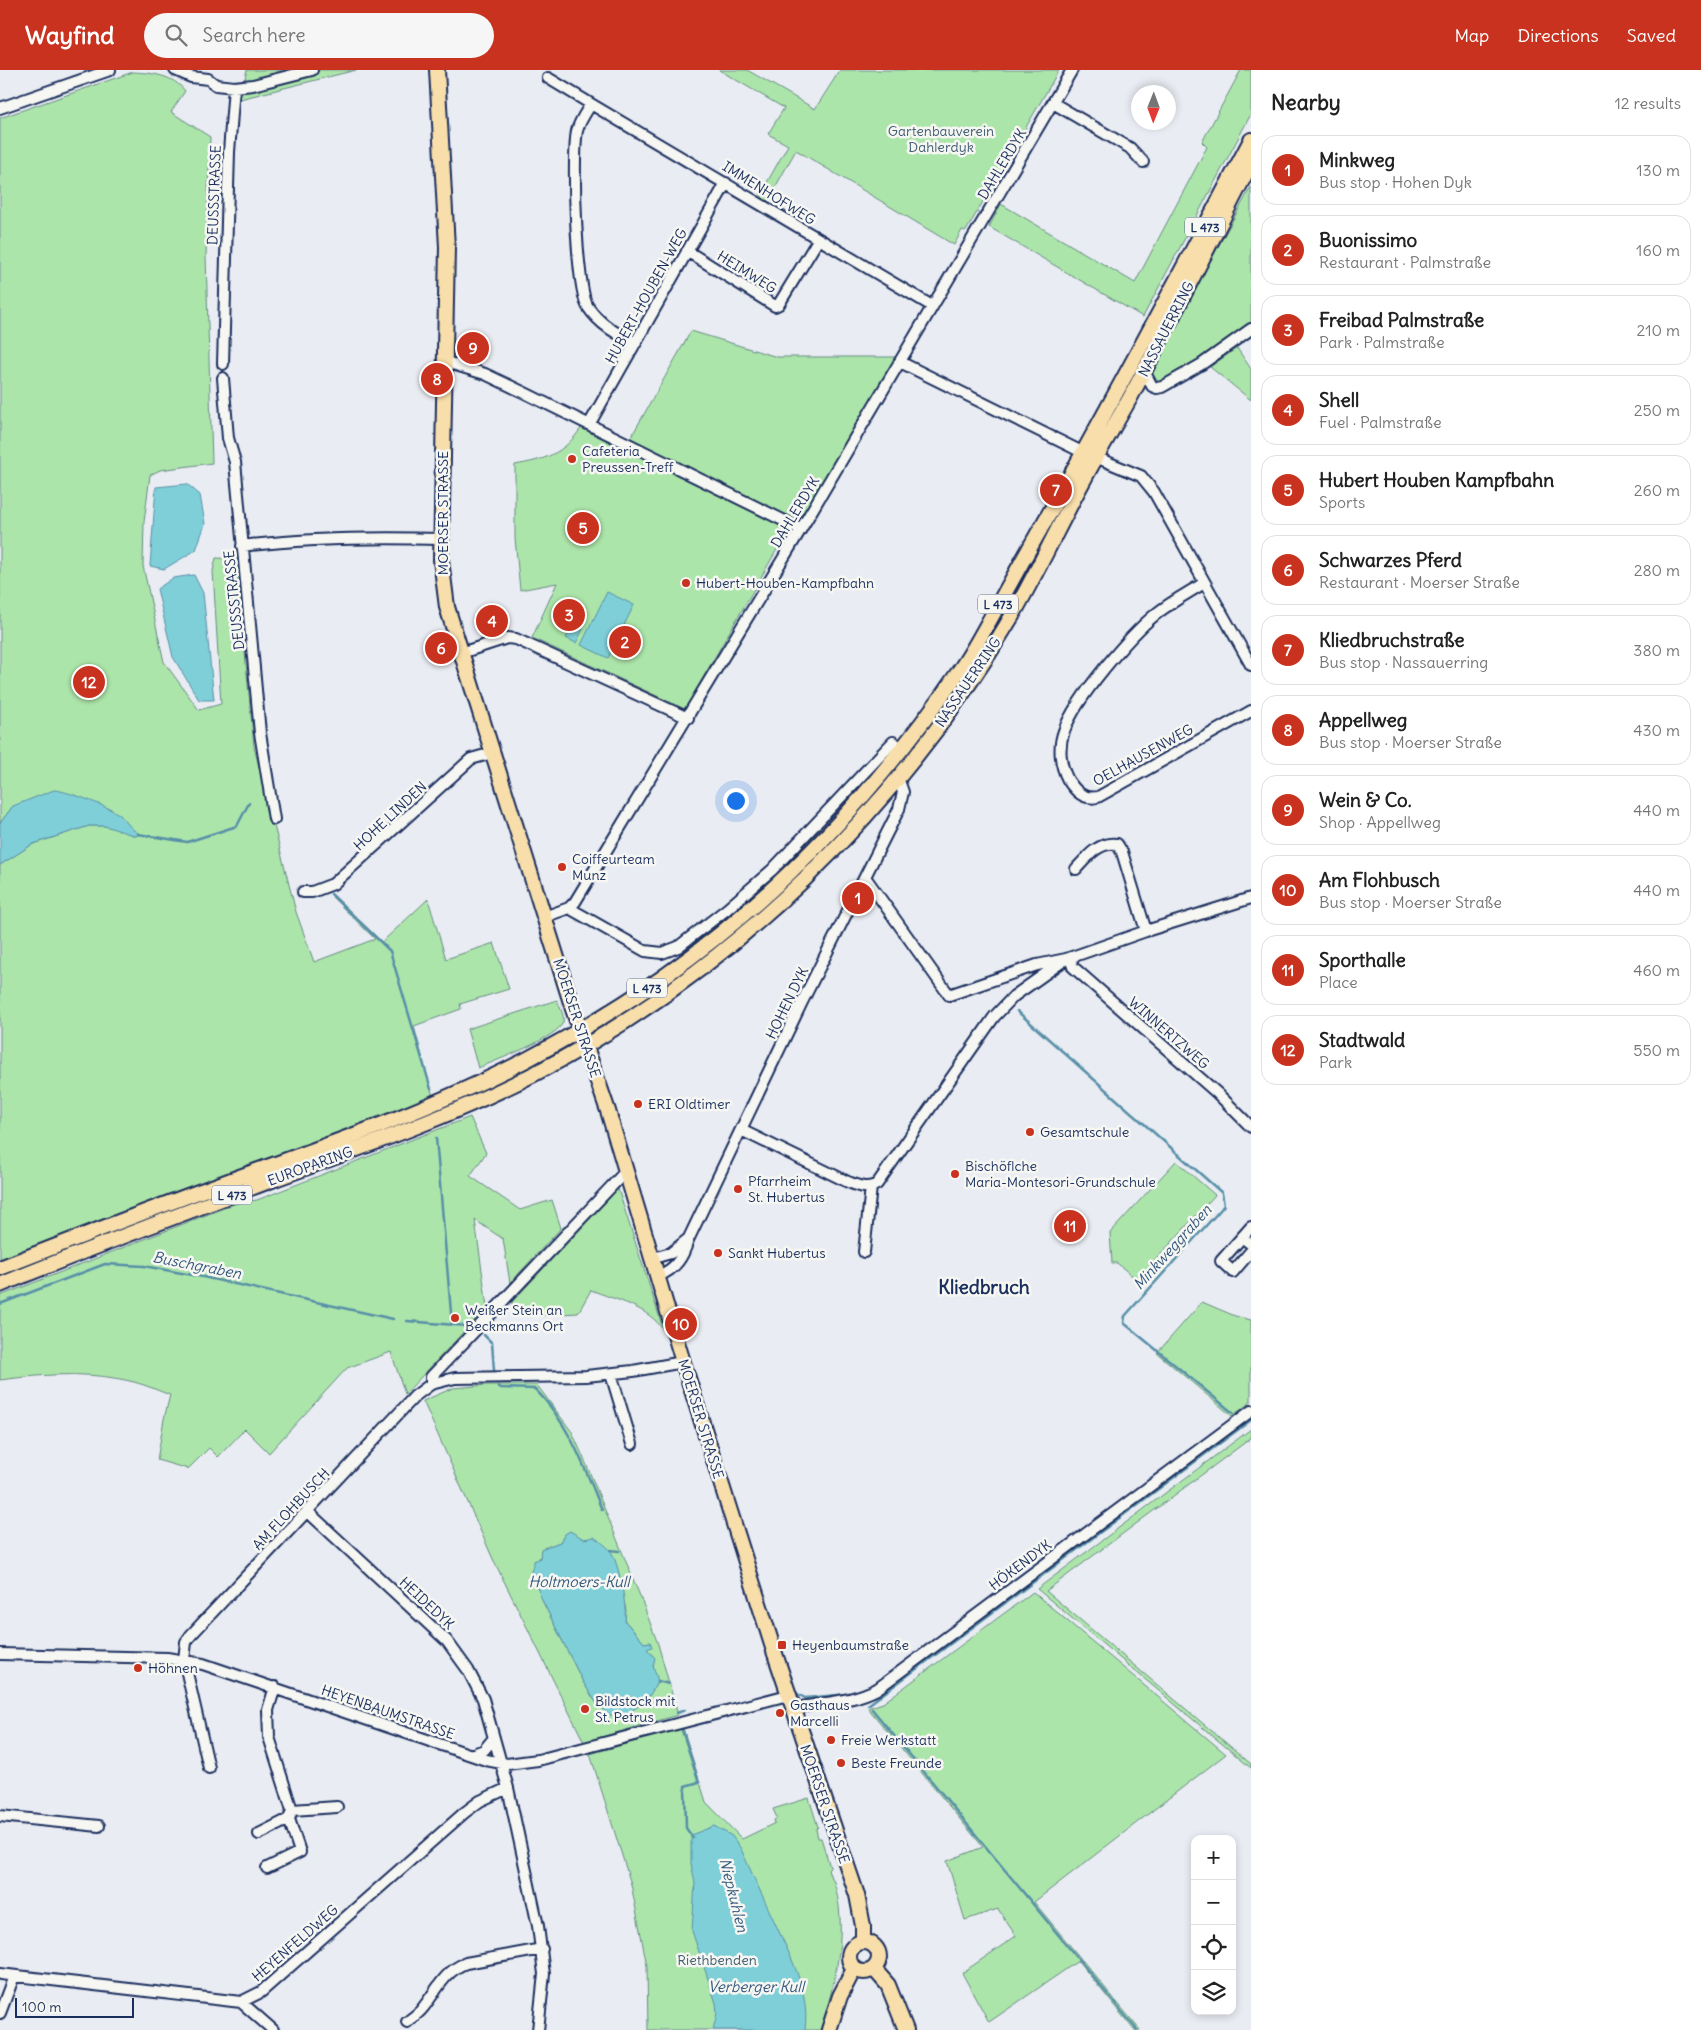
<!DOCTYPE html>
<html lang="en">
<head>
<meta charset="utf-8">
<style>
	body { margin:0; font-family:Delius,sans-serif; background:#f6f6f6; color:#222 }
	.controls { position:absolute; right:15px; bottom:15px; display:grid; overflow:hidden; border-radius:10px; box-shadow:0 2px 8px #0003 }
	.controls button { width:45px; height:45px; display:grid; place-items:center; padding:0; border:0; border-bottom:1px solid #e0e0e0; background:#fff; color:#222; font:25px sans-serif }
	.compass { position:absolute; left:1131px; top:15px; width:45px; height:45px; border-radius:50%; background:#fff; box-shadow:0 2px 8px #0003; rotate:181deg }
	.scale { position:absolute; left:15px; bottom:12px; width:119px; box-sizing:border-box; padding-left:5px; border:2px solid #1b2f5e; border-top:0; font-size:14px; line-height:18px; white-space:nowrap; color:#1b2f5e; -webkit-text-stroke:4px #f6f6f2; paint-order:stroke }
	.you { position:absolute; left:735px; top:730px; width:18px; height:18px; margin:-12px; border:4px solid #fff; border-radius:50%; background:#1a73e8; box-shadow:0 0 0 8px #1a73e833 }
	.badge { display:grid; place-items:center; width:32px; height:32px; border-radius:50%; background:#c8321e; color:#fff; font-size:16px; font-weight:700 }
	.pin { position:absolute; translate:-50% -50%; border:2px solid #fff; box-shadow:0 1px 5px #0006 }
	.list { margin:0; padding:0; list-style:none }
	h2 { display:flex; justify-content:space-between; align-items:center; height:65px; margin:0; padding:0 20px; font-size:21px }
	h2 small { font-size:16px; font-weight:400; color:#767676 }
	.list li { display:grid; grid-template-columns:32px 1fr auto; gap:15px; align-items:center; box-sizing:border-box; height:70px; margin:0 10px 10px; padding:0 10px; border:1px solid #e0e0e0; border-radius:15px }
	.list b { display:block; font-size:19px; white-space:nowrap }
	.list p { margin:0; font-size:16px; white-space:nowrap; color:#767676 }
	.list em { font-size:16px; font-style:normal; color:#767676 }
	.icon { flex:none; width:28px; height:28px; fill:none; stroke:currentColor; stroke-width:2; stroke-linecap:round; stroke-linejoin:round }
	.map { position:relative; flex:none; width:1251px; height:1960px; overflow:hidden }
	header { display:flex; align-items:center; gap:30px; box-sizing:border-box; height:70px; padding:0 25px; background:#c8321e; color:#fff }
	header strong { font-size:24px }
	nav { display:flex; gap:28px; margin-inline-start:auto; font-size:18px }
	.search { width:350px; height:45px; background:#f6f6f6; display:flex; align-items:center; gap:12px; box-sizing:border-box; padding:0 18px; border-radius:28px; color:#767676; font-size:19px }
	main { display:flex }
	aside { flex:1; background:#fff }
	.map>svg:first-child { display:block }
	.green { fill:#ace5a9; stroke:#648a84; fill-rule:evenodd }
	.water { fill:#7fcfd9; stroke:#578fa8 }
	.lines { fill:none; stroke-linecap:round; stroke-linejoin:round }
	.stream { stroke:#578fa8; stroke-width:2.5 }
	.minor-casing { stroke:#1b2f5e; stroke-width:14 }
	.major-casing { stroke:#1b2f5e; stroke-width:18 }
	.minor { stroke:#f6f6f2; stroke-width:10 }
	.major { stroke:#f8deab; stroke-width:14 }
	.poi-dot { fill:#c8321e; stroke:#f6f6f2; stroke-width:2 }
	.labels { text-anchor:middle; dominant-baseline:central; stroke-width:5; stroke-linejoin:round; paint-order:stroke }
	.shield { fill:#f6f6f2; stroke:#5d6b8a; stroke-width:1 }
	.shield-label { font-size:12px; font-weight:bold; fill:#1b2f5e }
	.park-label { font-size:14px; fill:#3f5c71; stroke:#f6f6f2 }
	.street-label { font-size:14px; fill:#1b2f5e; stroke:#f6f6f2 }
	.poi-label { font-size:14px; fill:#1b2f5e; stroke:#f6f6f2; text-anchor:start }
	.water-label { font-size:15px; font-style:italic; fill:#34577d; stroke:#f6f6f2 }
	.district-label { font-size:19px; font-weight:bold; fill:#1b2f5e; stroke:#f6f6f2 }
</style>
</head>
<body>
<header>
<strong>Wayfind</strong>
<div class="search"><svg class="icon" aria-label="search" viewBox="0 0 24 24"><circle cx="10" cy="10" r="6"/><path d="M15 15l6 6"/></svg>Search here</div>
<nav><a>Map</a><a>Directions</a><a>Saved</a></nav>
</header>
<main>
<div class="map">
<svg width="1251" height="1960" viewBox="0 0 1251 1960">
	<rect width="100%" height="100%" fill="#e9ecf2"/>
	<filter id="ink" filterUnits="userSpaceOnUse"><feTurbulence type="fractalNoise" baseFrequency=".02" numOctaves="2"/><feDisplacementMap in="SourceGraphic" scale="10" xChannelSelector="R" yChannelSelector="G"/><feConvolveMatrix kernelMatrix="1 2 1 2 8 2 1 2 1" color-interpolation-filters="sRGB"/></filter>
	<g filter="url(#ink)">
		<path class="green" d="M247,0h109l-116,29z
			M719,0h28l68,39 25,-39h219l-93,161 -4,-1 -8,15 -158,-95 -29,52 -7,-7 28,-50 -20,-11 16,-26z
			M1241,0h10v44l-108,203 -154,-90 12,-23 134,79 72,-136 -5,-5z
			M133,2c19,1 40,3 52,19l-14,21 39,25 -4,119 6,207 -52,7 -10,5 -6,47 -1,44 21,96 35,48 22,-6 -8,-133 3,-13 20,1 18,188 42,165 18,50 61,-23 -43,-42 4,1 46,44 46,-43 18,60 48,-16 15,46 -49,15 1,5 -47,17 19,71 -433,167v-399l33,-21 56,-18h16l14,3 -8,-20 -21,-7 -77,4 -13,17v-705z
			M1251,117v136c-25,19 -67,57 -98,60l-4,-11z
			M691,261l86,26h120l-98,165 -169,-83z
			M1237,278l14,21v31l-41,-33z
			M581,358l200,98 2,13 -98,170 -153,-71 25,-55 -37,7 -5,-52v-73c29,-5 49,-11 66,-37zM624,561l10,5 -8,18 -10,-5z
			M557,930c2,6 8,16 6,22 -4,15 -68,39 -85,46l-11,-39z
			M470,1047l16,36 -16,23 50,34 32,-10 9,28 -51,55 -7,-44 -28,-19 12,87 -82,87 -14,-42 -44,16 -78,85 -24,-24 -27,28 -9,-9 -21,21 -31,-9 7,-41 6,-24c-11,-4 -24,-10 -36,-13 -45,-11 -88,-8 -134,-2v-84l234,-92 23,-4z
			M1176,1091l39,34 -78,85 -20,-17h-5l-2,-30z
			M618,1119l46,142c-15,-24 -48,-31 -73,-41l-13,23 -51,3v-6l-14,1 -1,-9z
			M1202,1232l33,14 16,4v82l-19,14 -75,-63z
			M487,1315h50l35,47 13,29 55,135 18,48 20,71 -94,27 -91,-183 -70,-158 30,-13zM565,1464l19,5 37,50 5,21 -1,11 19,22 6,-1 -3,7 6,17 -6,34 -22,15 -30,-14 -12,-19 -40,-80 -9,-41 6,-3 2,-9 18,-7z
			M1251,1359v9l-205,153 205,173v4l-214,-179z
			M1033,1522l193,162 -192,148 106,128h-6l-56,-69 -89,61 -27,-49 54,-37 -18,-27 -33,11 -18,-59 36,-14 -115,-139 15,-5z
			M683,1658l23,74 36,37 33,-16 -1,-3 3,-2 -4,-9 36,-11 9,29 -2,2 2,9h3l9,29 -2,2 3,9 2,1c16,50 3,102 -13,151h-172l-1,-64 -16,-82 -41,-130z"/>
		<path class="water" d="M187,414l13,11 5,29 -9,26 -32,19 -14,-3 6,-79z
			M194,505l9,18 11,107h-15l-26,-43 -16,-68 16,-11z
			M607,522l27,13 -26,53 -27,-13z
			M573,554l10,5 -7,14 -10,-5z
			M54,720c11,0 58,18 66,25 7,7 11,15 20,19l-4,2 -31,-10h-16l-56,18 -33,21v-42l13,-17z
			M570,1461l14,8 10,-2c5,4 12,8 16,13 9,12 17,57 15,71l19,22 6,-1 2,5 -5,2 8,9 -2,8 5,15 -11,19 -22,15h-16l-14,-14 -12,-19 -40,-80 -12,-30 3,-11 6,-3 1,-9 19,-7 5,-8z
			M714,1756l18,10 9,13c11,25 23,50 34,74 16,35 35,68 30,107h-92l4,-17 -1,-10 -24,-72 3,-49 -4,-18v-29z"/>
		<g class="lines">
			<path class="stream" d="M138,764l49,8 50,-16 12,-23
				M331,824l59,57 41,138
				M1017,941l205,182 2,12 -3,4 -96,107 -1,7 109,90
				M436,1068l16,186
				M0,1234l105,-40 39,2 59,11 190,42
				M407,1251l60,5
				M484,1265l8,8 2,27
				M498,1316l3,2 34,1c34,34 49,77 67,121
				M610,1480l9,1
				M658,1611l11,3
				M794,1622l11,6 44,-4
				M868,1635l383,-285
				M872,1639l265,321
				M677,1643l8,-3
				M681,1657l18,55 -14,4 1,42 7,10"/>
			<g class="minor-casing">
				<path id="minor" d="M175,0l16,7 17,2 8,6 18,2 19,-2 59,-15
					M548,8l43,26
					M1053,33l77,45 13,14
					M0,38l110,-38
					M687,181l88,55 4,-2 39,-64
					M636,273c-19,-9 -36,-18 -48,-36 -12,-18 -16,-151 -11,-176 2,-9 9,-19 14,-27l341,202
					M446,292l39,12 42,20 274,135
					M900,292l176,87 65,27 13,16 97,173
					M223,294l6,-212 5,-65
					M1144,301l8,15 5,2 5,-1 40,-23 49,-35
					M223,308l5,60 7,24 25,271 14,86
					M590,353l136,-240
					M242,476c67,-8 132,-9 199,-7
					M1204,513c-16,10 -33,19 -48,31 -27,22 -81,85 -92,117 -6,16 -4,34 4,49 8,12 16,20 30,17l153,-86
					M461,583l46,-15 9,1 172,79
					M1076,799c11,-12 23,-28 41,-25l5,8 24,79
					M303,822h9l21,-8 138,-125 21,-6
					M569,838l76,43 17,2 16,-6 49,-38 45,-39 121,-128 9,6
					M544,847l25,-9 6,-6 226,-373 271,-459
					M1070,888l3,9 144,126 34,34
					M1066,889l80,-28 105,-33
					M741,1060l107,52c11,4 19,8 29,2l117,-167 20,-21 52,-37 -29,6 -88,30 -84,-118
					M1251,1157l-30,34 12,11 18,-21
					M1242,1167l9,7
					M864,1182l7,-65
					M653,1188l18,-5 16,-13
					M658,1206c18,-7 25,-19 30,-36l114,-238 97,-193 4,-17 -5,-14
					M611,1304l21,70
					M431,1314v-7l195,-206
					M307,1441l140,130 21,29 15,29 25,89 30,138 6,48 -6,56
					M0,1584l167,4 36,6 283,96 21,4 31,-4 250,-65
					M275,1617l-7,23 1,27 23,73 45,-3
					M792,1639c29,-7 58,-6 85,-20l374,-278
					M471,1685l13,-5 10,-12
					M209,1698l-25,-108 2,-18 5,-7 224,-239 16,-12 24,-6 131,-2 47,-5 50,-9
					M0,1746l99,10
					M259,1764l30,-15
					M267,1798l33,-16 -11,-33 3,-9
					M0,1904l241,28 20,-10 203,-179 16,-12 28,-13
					M241,1932l32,28
					M0,1943l14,-37
					M407,1952c5,-4 11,-8 15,-13 14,-17 22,-38 44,-46l76,-14"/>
			</g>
			<g class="major-casing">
				<path id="major" d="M437,0l10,177 -6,313 6,47 126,402 35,102 75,251 91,289 83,244 6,31v16
					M0,1198c74,-29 148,-58 223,-85 102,-37 207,-73 303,-123 47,-25 93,-52 136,-82 118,-83 219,-192 300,-311 11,-16 21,-35 31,-53 19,-34 37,-67 56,-100 70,-124 136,-249 202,-374
					M0,1215c90,-37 181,-71 272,-105 88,-32 178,-63 262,-106 198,-102 365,-266 478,-458 25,-43 46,-89 70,-133 15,-29 32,-56 48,-85 41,-77 81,-157 121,-235
					M849 1887a15 15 0 1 1 30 0a15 15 0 1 1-30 0Z
					M874,1899l14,16 18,45
					M829,1960l11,-34 14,-27"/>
			</g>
			<use href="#minor" class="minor"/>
			<use href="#major" class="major"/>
		</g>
	</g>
	<g class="poi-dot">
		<circle cx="572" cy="389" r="5"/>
		<circle cx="686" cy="513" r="5"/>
		<circle cx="562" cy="797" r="5"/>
		<circle cx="638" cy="1034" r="5"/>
		<circle cx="1030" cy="1062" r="5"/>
		<circle cx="955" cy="1104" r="5"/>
		<circle cx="738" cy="1119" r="5"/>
		<circle cx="718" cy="1183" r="5"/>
		<circle cx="455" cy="1248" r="5"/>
		<rect x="777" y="1570" width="10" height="10" rx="2.5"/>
		<circle cx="138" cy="1598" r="5"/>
		<circle cx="585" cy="1639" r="5"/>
		<circle cx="780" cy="1643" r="5"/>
		<circle cx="831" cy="1670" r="5"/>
		<circle cx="841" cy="1693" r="5"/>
	</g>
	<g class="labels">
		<g class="shield">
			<rect x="1185" y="147.5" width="40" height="19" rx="4"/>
			<rect x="978" y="524.5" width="40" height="19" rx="4"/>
			<rect x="627" y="908.5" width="40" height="19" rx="4"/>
			<rect x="212" y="1115.5" width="40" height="19" rx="4"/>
		</g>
		<g class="shield-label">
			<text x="1205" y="157">L 473</text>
			<text x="998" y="534">L 473</text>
			<text x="647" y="918">L 473</text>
			<text x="232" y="1125">L 473</text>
		</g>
		<g class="park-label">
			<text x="941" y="61">Gartenbauverein<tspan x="941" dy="16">Dahlerdyk</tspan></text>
			<text x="717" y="1890">Riethbenden</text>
		</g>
		<g class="street-label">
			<text transform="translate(1002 94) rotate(-59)">DAHLERDYK</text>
			<text transform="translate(769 123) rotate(32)">IMMENHOFWEG</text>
			<text transform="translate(214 125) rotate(-88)">DEUSSSTRASSE</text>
			<text transform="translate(747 202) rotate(32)">HEIMWEG</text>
			<text transform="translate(646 226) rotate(-61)">HUBERT-HOUBEN-WEG</text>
			<text transform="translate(1166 259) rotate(-63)">NASSAUERRING</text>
			<text transform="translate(795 442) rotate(-59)">DAHLERDYK</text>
			<text transform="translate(443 443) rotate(-90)">MOERSER STRASSE</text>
			<text transform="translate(234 530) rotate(-96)">DEUSSSTRASSE</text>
			<text transform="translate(968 612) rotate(-56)">NASSAUERRING</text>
			<text transform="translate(1143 685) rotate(-29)">OELHAUSENWEG</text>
			<text transform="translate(390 746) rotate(-43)">HOHE LINDEN</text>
			<text transform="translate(787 933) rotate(-64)">HOHEN DYK</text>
			<text transform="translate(577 948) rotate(72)">MOERSER STRASSE</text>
			<text transform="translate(1169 963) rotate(41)">WINNERTZWEG</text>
			<text transform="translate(310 1096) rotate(-20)">EUROPARING</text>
			<text transform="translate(701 1349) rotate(73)">MOERSER STRASSE</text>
			<text transform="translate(291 1439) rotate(-47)">AM FLOHBUSCH</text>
			<text transform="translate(1020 1495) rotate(-37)">HÖKENDYK</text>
			<text transform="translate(427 1533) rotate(43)">HEIDEDYK</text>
			<text transform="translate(388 1642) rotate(19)">HEYENBAUMSTRASSE</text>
			<text transform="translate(825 1734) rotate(71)">MOERSER STRASSE</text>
			<text transform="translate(295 1873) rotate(-41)">HEYENFELDWEG</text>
		</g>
		<g class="poi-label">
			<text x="582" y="381">Cafeteria<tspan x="582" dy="16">Preussen-Treff</tspan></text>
			<text x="696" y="513">Hubert-Houben-Kampfbahn</text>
			<text x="572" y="789">Coiffeurteam<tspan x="572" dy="16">Munz</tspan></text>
			<text x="648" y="1034">ERI Oldtimer</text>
			<text x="1040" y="1062">Gesamtschule</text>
			<text x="965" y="1096">Bischöflche<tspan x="965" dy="16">Maria-Montesori-Grundschule</tspan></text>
			<text x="748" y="1111">Pfarrheim<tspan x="748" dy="16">St. Hubertus</tspan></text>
			<text x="728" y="1183">Sankt Hubertus</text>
			<text x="465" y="1240">Weißer Stein an<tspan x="465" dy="16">Beckmanns Ort</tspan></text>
			<text x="792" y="1575">Heyenbaumstraße</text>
			<text x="148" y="1598">Höhnen</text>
			<text x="595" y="1631">Bildstock mit<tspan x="595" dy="16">St. Petrus</tspan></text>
			<text x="790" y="1635">Gasthaus<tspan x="790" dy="16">Marcelli</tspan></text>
			<text x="841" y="1670">Freie Werkstatt</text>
			<text x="851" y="1693">Beste Freunde</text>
		</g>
		<g class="water-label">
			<text transform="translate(1172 1177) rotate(-48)">Minkweggraben</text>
			<text transform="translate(197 1195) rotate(11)">Buschgraben</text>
			<text x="579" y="1511">Holtmoers-Kull</text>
			<text transform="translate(734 1825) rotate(76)">Niepkuhlen</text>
			<text x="756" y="1916">Verberger Kull</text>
		</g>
		<g class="district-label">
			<text x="984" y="1217">Kliedbruch</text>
		</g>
	</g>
</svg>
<div class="controls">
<button>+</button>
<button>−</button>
<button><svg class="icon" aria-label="locate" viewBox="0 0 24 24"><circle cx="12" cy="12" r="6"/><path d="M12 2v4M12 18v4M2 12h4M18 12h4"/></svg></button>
<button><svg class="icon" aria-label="layers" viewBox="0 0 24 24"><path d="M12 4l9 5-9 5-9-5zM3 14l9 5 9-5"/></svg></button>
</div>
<svg class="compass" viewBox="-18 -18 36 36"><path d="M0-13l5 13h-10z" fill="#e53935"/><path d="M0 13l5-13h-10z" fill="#767676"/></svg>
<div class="scale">100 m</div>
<div class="you"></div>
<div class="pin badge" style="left:858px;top:828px">1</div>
<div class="pin badge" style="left:625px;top:572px">2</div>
<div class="pin badge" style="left:569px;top:545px">3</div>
<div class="pin badge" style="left:492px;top:551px">4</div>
<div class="pin badge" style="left:583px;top:458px">5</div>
<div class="pin badge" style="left:441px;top:578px">6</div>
<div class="pin badge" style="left:1056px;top:420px">7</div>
<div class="pin badge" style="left:437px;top:309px">8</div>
<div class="pin badge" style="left:473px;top:278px">9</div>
<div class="pin badge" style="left:681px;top:1254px">10</div>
<div class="pin badge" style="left:1070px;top:1156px">11</div>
<div class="pin badge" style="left:89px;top:612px">12</div>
</div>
<aside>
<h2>Nearby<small>12 results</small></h2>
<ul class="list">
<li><span class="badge">1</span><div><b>Minkweg</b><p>Bus stop · Hohen Dyk</p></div><em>130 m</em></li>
<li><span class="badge">2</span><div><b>Buonissimo</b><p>Restaurant · Palmstraße</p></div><em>160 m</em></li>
<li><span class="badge">3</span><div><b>Freibad Palmstraße</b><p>Park · Palmstraße</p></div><em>210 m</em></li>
<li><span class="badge">4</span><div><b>Shell</b><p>Fuel · Palmstraße</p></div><em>250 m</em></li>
<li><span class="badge">5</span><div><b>Hubert Houben Kampfbahn</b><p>Sports</p></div><em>260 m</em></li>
<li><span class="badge">6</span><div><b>Schwarzes Pferd</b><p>Restaurant · Moerser Straße</p></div><em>280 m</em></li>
<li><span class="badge">7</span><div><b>Kliedbruchstraße</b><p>Bus stop · Nassauerring</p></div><em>380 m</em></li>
<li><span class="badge">8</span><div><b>Appellweg</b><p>Bus stop · Moerser Straße</p></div><em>430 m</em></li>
<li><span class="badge">9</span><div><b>Wein &amp; Co.</b><p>Shop · Appellweg</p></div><em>440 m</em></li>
<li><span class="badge">10</span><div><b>Am Flohbusch</b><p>Bus stop · Moerser Straße</p></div><em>440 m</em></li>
<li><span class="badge">11</span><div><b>Sporthalle</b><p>Place</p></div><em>460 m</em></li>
<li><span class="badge">12</span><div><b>Stadtwald</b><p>Park</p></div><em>550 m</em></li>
</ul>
</aside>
</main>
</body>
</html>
